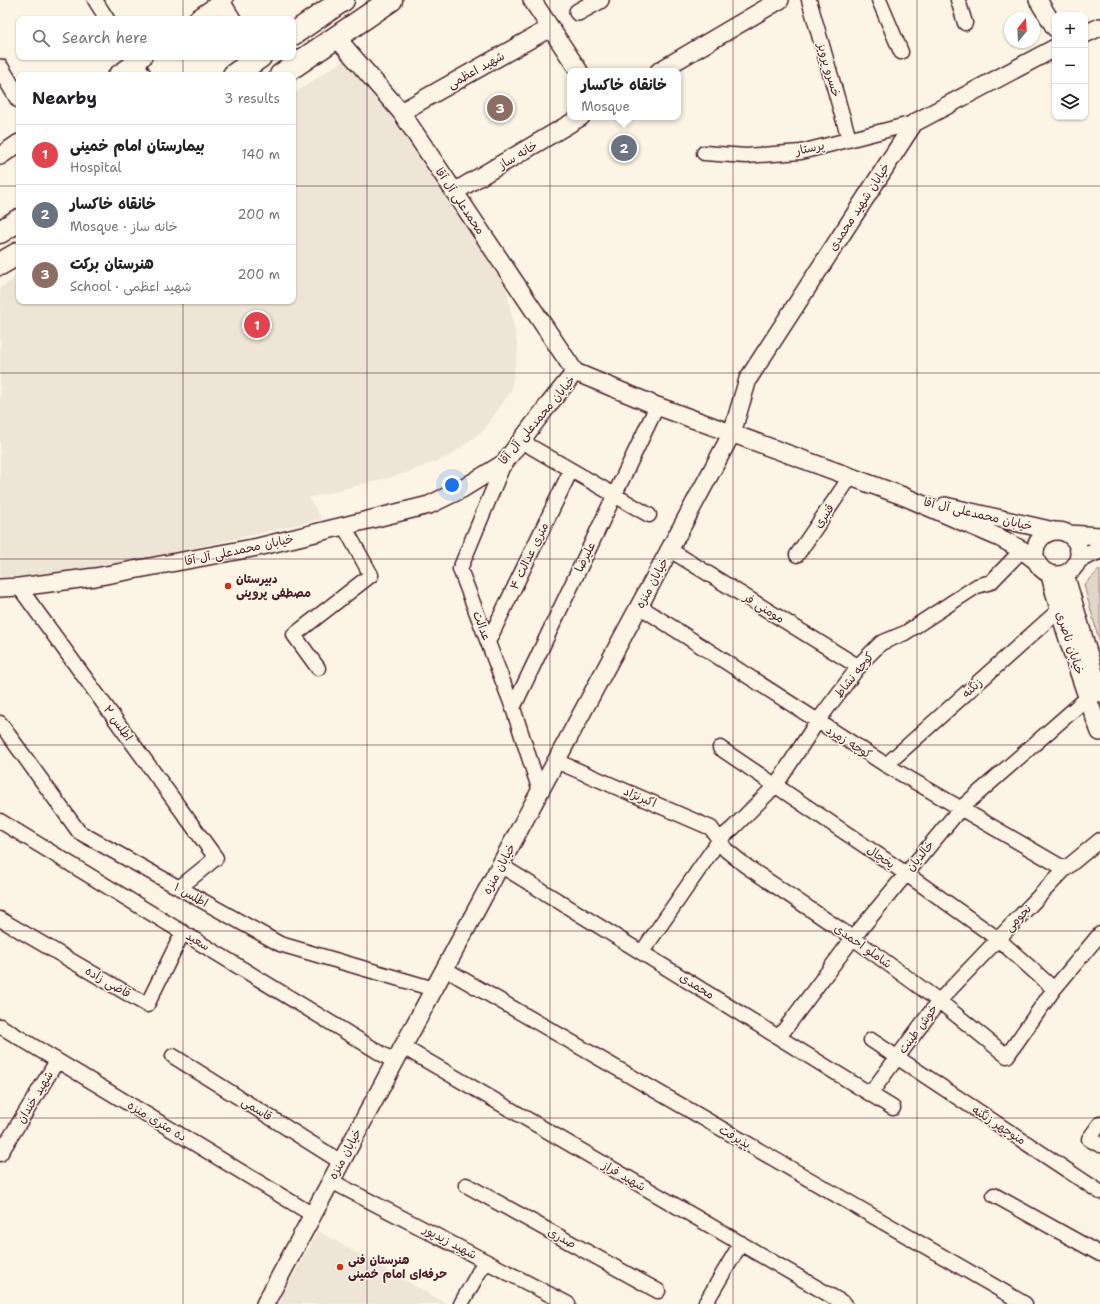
<!DOCTYPE html>
<html lang="en">
<head>
<meta charset="utf-8">
<style>
	body { margin:0; font-family:"Shantell Sans","Playpen Sans Arabic",sans-serif; background:#f2f2f2; color:#202124 }
	.controls { position:absolute; right:12px; top:12px; display:grid; overflow:hidden; border-radius:8px; box-shadow:0 1px 3px #0004 }
	.controls button { width:36px; height:36px; display:grid; place-items:center; padding:0; border:0; border-bottom:1px solid #e0e0e0; background:#fff; color:#202124; font:20px sans-serif }
	.compass { position:absolute; left:1004px; top:12px; width:36px; height:36px; border-radius:50%; background:#fff; box-shadow:0 1px 3px #0004; rotate:18deg }
	.you { position:absolute; left:452px; top:485px; width:14px; height:14px; margin:-10px; border:3px solid #fff; border-radius:50%; background:#1a73e8; box-shadow:0 0 0 6px #1a73e833 }
	.badge { display:grid; place-items:center; width:26px; height:26px; border-radius:50%; background:#ea580c; color:#fff; font-size:13px; font-weight:700 }
	.pin { position:absolute; translate:-50% -50%; border:2px solid #fff; box-shadow:0 1px 4px #0006 }
	.popup { position:absolute; left:567px; top:68px; width:114px; height:52px; box-sizing:border-box; display:grid; place-content:center; border-radius:8px; background:#fff; filter:drop-shadow(0 1px 3px #0005); font-size:13px; white-space:nowrap; color:#757577 }
	.popup b { font-size:15px; color:#202124 }
	.popup::after { content:''; position:absolute; left:50%; top:100%; margin-left:-8px; border:8px solid transparent; border-top-color:#fff }
	.list { margin:0; padding:0; list-style:none }
	h2 { display:flex; justify-content:space-between; align-items:center; height:52px; margin:0; padding:0 16px; font-size:17px }
	h2 small { font-size:13px; font-weight:400; color:#757577 }
	.list li { display:grid; grid-template-columns:26px 1fr auto; gap:12px; align-items:center; box-sizing:border-box; height:60px; padding:0 16px; border-top:1px solid #e0e0e0 }
	.list b { display:block; font-size:15px; white-space:nowrap }
	.list p { margin:0; font-size:13px; white-space:nowrap; color:#757577 }
	.list em { font-size:13px; font-style:normal; color:#757577 }
	.icon { flex:none; width:22px; height:22px; fill:none; stroke:currentColor; stroke-width:2; stroke-linecap:round; stroke-linejoin:round }
	.map { position:relative; flex:none; width:1100px; height:1304px; overflow:hidden }
	.search { position:absolute; background:#fff; box-shadow:0 1px 3px #0004; left:16px; top:16px; width:280px; height:44px; display:flex; align-items:center; gap:10px; box-sizing:border-box; padding:0 14px; border-radius:8px; color:#757577; font-size:15px }
	.panel { position:absolute; background:#fff; box-shadow:0 1px 3px #0004; left:16px; top:72px; width:280px; height:232px; border-radius:8px }
	.map>svg:first-child { display:block }
	.built { fill:#eee5d7 }
	.green { fill:#e2d5ca; stroke:#967a7a }
	.lines { fill:none; stroke-linecap:round; stroke-linejoin:round }
	.minor-casing { stroke:#4a1f2b; stroke-width:17 }
	.tertiary-casing { stroke:#4a1f2b; stroke-width:20 }
	.primary-casing { stroke:#4a1f2b; stroke-width:25 }
	.minor { stroke:#fcf5e5; stroke-width:14 }
	.tertiary { stroke:#fcf5e5; stroke-width:17 }
	.primary { stroke:#fcf5e5; stroke-width:22 }
	.grid { fill:none; stroke:#4a1f2b; stroke-width:1; stroke-opacity:0.55 }
	.poi-dot { fill:#c8321e; stroke:#fcf5e5; stroke-width:1.5 }
	.labels { text-anchor:middle; dominant-baseline:central; stroke-width:3; stroke-linejoin:round; paint-order:stroke }
	.street-label { font-size:12px; fill:#4a1f2b; stroke:#fcf5e5 }
	.poi-label { font-size:12px; font-weight:bold; fill:#4a1f2b; stroke:#fcf5e5; text-anchor:start }
</style>
</head>
<body>
<div class="map">
<svg width="1100" height="1304" viewBox="0 0 1100 1304">
	<rect width="100%" height="100%" fill="#fcf5e5"/>
	<filter id="ink" filterUnits="userSpaceOnUse"><feTurbulence type="fractalNoise" baseFrequency=".025" numOctaves="2"/><feDisplacementMap in="SourceGraphic" scale="8" xChannelSelector="R" yChannelSelector="G"/><feConvolveMatrix kernelMatrix="1 2 1 2 8 2 1 2 1" color-interpolation-filters="sRGB"/></filter>
	<g filter="url(#ink)">
		<path class="built" d="M344,60l51,56 112,174 11,58 -7,43 -27,39 -36,27 -45,17 -94,24 13,21 -105,24 -99,21 -75,10 -43,3v-289l19,-13v26h274v-207z
			M318,1231l129,73h-170z"/>
		<path class="green" d="M1100,569v75l-16,-59z"/>
		<g class="lines">
			<g class="minor-casing">
				<path id="minor" d="M95,0l12,19
					M809,0l40,139
					M879,0l22,52
					M958,0l7,23
					M132,57l12,18
					M704,153l42,3 55,-4 113,-29
					M521,441l128,74
					M504,463l-44,106 53,139 27,83
					M670,550l189,117
					M797,555l54,-79
					M19,587l197,271 -37,30
					M639,606l247,159 179,104
					M488,642l83,-172
					M318,668l-24,-33 77,-60 -27,-49
					M513,708l144,-302
					M0,723l79,109 201,112 154,45
					M720,748l185,125 93,66 56,50
					M556,761l155,67 15,22 20,16 107,72 86,63 68,55 47,-67 46,-55
					M886,765l173,-155
					M0,821l395,241
					M500,865l393,243
					M0,919l147,86 36,-73
					M642,952l78,-113 13,-11 43,-43 41,-63 46,-61 18,-18 24,-10 72,-47 14,-4 31,-32
					M445,969l580,335
					M0,1026l313,189
					M779,1037l74,-99 107,-129 127,-111
					M871,1040l229,152
					M403,1047l442,257
					M173,1056l168,106
					M870,1094l69,-93 126,-132 35,-29
					M1100,1124l-11,15 11,6
					M0,1154l57,-93
					M331,1181l237,123
					M466,1185l192,106
					M994,1195l106,59
					M461,1304l24,-43
					M705,1304l36,-61"/>
			</g>
			<g class="tertiary-casing">
				<path id="tertiary" d="M220,0l12,19
					M532,0l47,71
					M1038,0l17,28
					M578,12l22,-12
					M197,19l27,-19
					M1085,34l15,-7
					M336,37l65,75 174,260
					M0,68l19,31
					M659,71l121,-71
					M117,75l26,-18
					M401,112l149,-84
					M0,156l19,-13
					M454,192l127,-75
					M945,506l109,25
					M1035 553a22 22 0 1 1 44 0a22 22 0 1 1-44 0Z
					M1068,534l32,2
					M1079,559l21,-9
					M1065,574l35,119
					M1050,575c13,53 31,106 50,157
					M0,588l19,-1 76,-10 163,-30 171,-42 33,-16 42,-26 45,-59 26,-32 82,34 246,90 97,42 22,12 13,10
					M265,1304l467,-871 16,-54 166,-256 141,-75"/>
			</g>
			<g class="primary-casing">
				<path id="primary" d="M293,34l50,-34
					M234,75l26,-18
					M281,75l110,-75
					M0,232l19,-12
					M0,264l19,-11"/>
			</g>
			<use href="#minor" class="minor"/>
			<use href="#tertiary" class="tertiary"/>
			<use href="#primary" class="primary"/>
		</g>
	</g>
	<path class="grid" d="M183,0v19M367,0v1304M550,0v1304M733,0v1304M917,0v1304M183,57v18M0,186h19M293,186h807M183,301v1003M0,373h1100M0,559h1100M0,745h1100M0,931h1100M0,1118h1100"/>
	<g class="poi-dot">
		<circle cx="228" cy="586" r="4"/>
		<circle cx="340" cy="1267" r="4"/>
	</g>
	<g class="labels">
		<g class="street-label">
			<text transform="translate(476 70) rotate(-29)">شهید اعظمی</text>
			<text transform="translate(829 70) rotate(74)">خسرو پرویز</text>
			<text transform="translate(810 148) rotate(-12)">پرستار</text>
			<text transform="translate(518 155) rotate(-31)">خانه ساز</text>
			<text transform="translate(460 201) rotate(56)">محمدعلی آل آقا</text>
			<text transform="translate(859 207) rotate(-57)">خیابان شهید محمدی</text>
			<text transform="translate(537 420) rotate(-50)">خیابان محمدعلی آل آقا</text>
			<text transform="translate(978 514) rotate(13)">خیابان محمدعلی آل آقا</text>
			<text transform="translate(824 516) rotate(-55)">قنبری</text>
			<text transform="translate(239 550) rotate(-12)">خیابان محمدعلی آل آقا</text>
			<text transform="translate(529 556) rotate(-64)">۴ متری عدالت</text>
			<text transform="translate(585 557) rotate(-64)">علیرضا</text>
			<text transform="translate(652 583) rotate(-62)">خیابان منزه</text>
			<text transform="translate(764 608) rotate(32)">مومنی فر</text>
			<text transform="translate(482 626) rotate(69)">عدالت</text>
			<text transform="translate(1070 643) rotate(72)">خیابان ناصری</text>
			<text transform="translate(854 675) rotate(-51)">کوچه نشاط</text>
			<text transform="translate(972 688) rotate(-42)">زنگنه</text>
			<text transform="translate(118 723) rotate(54)">اطلس ۲</text>
			<text transform="translate(849 742) rotate(32)">کوچه زمرد</text>
			<text transform="translate(640 797) rotate(23)">اکبرنژاد</text>
			<text transform="translate(920 856) rotate(-50)">خالدیان</text>
			<text transform="translate(881 857) rotate(34)">یخچال</text>
			<text transform="translate(499 869) rotate(-62)">خیابان منزه</text>
			<text transform="translate(191 895) rotate(29)">اطلس ۱</text>
			<text transform="translate(1018 918) rotate(-46)">نجومی</text>
			<text transform="translate(198 941) rotate(31)">سعید</text>
			<text transform="translate(863 946) rotate(35)">شاملو احمدی</text>
			<text transform="translate(108 982) rotate(30)">قاضی زاده</text>
			<text transform="translate(697 986) rotate(32)">محمدی</text>
			<text transform="translate(918 1029) rotate(-54)">خوش طینت</text>
			<text transform="translate(35 1097) rotate(-59)">شهید خندان</text>
			<text transform="translate(257 1109) rotate(32)">قاسمی</text>
			<text transform="translate(157 1121) rotate(31)">ده متری منزه</text>
			<text transform="translate(999 1125) rotate(33)">منوچهر زنگنه</text>
			<text transform="translate(735 1137) rotate(30)">پذیرفت</text>
			<text transform="translate(345 1154) rotate(-62)">خیابان منزه</text>
			<text transform="translate(624 1176) rotate(30)">شهید فراز</text>
			<text transform="translate(562 1238) rotate(29)">صدری</text>
			<text transform="translate(450 1242) rotate(28)">شهید زیدپور</text>
		</g>
		<g class="poi-label">
			<text x="236" y="579">دبیرستان<tspan x="236" dy="14">مصطفی پروینی</tspan></text>
			<text x="348" y="1260">هنرستان فنی<tspan x="348" dy="14">حرفه‌ای امام خمینی</tspan></text>
		</g>
	</g>
</svg>
<div class="controls">
<button>+</button>
<button>−</button>
<button><svg class="icon" aria-label="layers" viewBox="0 0 24 24"><path d="M12 4l9 5-9 5-9-5zM3 14l9 5 9-5"/></svg></button>
</div>
<svg class="compass" viewBox="-18 -18 36 36"><path d="M0-13l5 13h-10z" fill="#e53935"/><path d="M0 13l5-13h-10z" fill="#757577"/></svg>
<div class="you"></div>
<div class="pin badge" style="left:257px;top:325px;background:#e0444e">1</div>
<div class="pin badge" style="left:624px;top:148px;background:#6b7280">2</div>
<div class="popup"><b>خانقاه خاکسار</b>Mosque</div>
<div class="pin badge" style="left:500px;top:108px;background:#8d6e63">3</div>
<div class="search"><svg class="icon" aria-label="search" viewBox="0 0 24 24"><circle cx="10" cy="10" r="6"/><path d="M15 15l6 6"/></svg>Search here</div>
<section class="panel">
<h2>Nearby<small>3 results</small></h2>
<ul class="list">
<li><span class="badge" style="background:#e0444e">1</span><div><b>بیمارستان امام خمینی</b><p>Hospital</p></div><em>140 m</em></li>
<li><span class="badge" style="background:#6b7280">2</span><div><b>خانقاه خاکسار</b><p>Mosque · خانه ساز</p></div><em>200 m</em></li>
<li><span class="badge" style="background:#8d6e63">3</span><div><b>هنرستان برکت</b><p>School · شهید اعظمی</p></div><em>200 m</em></li>
</ul>
</section>
</div>
</body>
</html>
